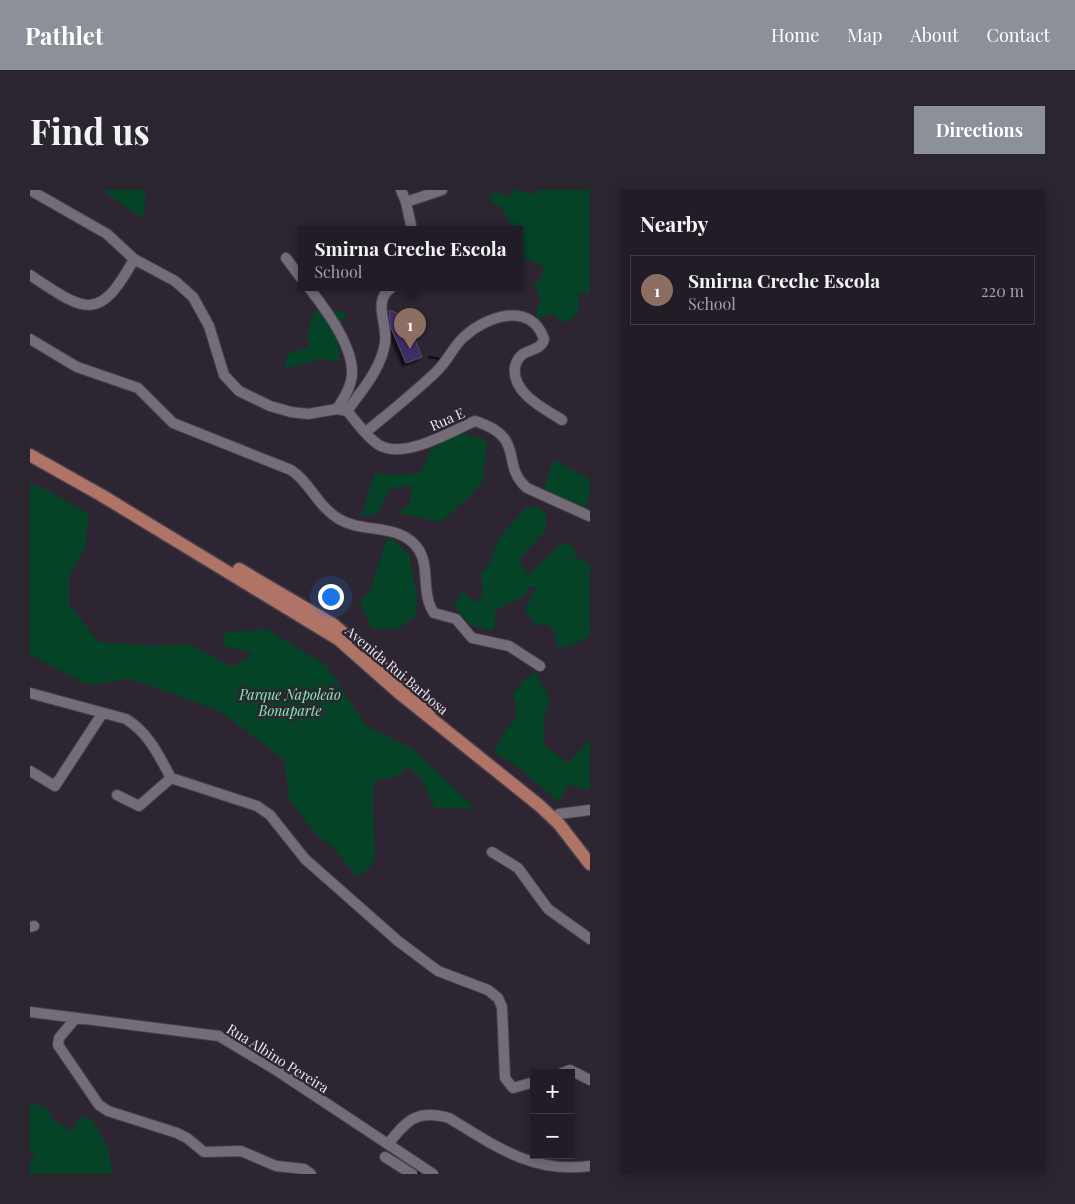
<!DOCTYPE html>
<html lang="en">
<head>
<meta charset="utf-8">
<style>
	body { margin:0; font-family:"Playfair Display",serif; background:#2a252e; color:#f1f3f6 }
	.controls { position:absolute; right:15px; bottom:15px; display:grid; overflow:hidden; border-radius:0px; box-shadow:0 2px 12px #0003 }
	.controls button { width:45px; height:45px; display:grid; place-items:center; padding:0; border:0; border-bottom:1px solid #3f3a43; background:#221c26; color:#f1f3f6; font:25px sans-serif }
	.you { position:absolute; left:300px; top:406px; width:18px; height:18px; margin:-12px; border:4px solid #fff; border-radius:50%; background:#1a73e8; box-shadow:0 0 0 8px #1a73e833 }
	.badge { display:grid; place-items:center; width:32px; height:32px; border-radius:50%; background:#8c9099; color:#fff; font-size:16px; font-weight:700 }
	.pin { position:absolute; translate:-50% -41px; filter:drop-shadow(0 1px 2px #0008) }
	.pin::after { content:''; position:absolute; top:26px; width:18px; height:15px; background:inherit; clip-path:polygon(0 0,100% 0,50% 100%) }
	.popup { position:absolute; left:268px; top:36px; width:225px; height:65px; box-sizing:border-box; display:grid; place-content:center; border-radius:0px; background:#221c26; filter:drop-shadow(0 1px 4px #0005); font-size:16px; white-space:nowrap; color:#a2a1a7 }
	.popup b { font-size:19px; color:#f1f3f6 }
	.popup::after { content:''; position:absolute; left:50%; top:100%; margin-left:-10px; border:10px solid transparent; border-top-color:#221c26 }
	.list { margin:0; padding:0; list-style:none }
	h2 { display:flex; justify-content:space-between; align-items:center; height:65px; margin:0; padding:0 20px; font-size:21px }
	h2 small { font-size:16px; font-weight:400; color:#a2a1a7 }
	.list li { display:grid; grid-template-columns:32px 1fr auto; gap:15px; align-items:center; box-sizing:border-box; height:70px; margin:0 10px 10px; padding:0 10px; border:1px solid #3f3a43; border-radius:0px }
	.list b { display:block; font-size:19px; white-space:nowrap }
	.list p { margin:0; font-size:16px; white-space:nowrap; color:#a2a1a7 }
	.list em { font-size:16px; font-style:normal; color:#a2a1a7 }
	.map { position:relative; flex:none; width:560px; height:984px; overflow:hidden; border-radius:0px }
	header { display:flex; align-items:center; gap:30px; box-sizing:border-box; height:70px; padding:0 25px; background:#8c9099; color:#fff }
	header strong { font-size:24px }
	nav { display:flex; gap:28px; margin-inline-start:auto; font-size:18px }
	.intro { display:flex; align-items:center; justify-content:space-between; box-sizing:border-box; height:120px; padding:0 30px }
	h1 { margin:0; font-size:35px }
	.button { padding:12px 22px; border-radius:0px; background:#8c9099; color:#fff; font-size:18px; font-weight:700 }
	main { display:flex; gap:30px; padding:0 30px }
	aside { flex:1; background:#221c26; border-radius:0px; box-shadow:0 2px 12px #0003 }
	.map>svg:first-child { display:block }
	.green { fill:#054327 }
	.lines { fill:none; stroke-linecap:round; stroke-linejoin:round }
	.stream { stroke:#071418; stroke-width:2.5 }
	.building { fill:#3d2d6b; stroke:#514f5e; filter:url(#shadow) }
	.minor-casing { stroke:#49424d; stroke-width:12 }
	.major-casing { stroke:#49424d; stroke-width:15 }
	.minor { stroke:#756c7a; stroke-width:10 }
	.major { stroke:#b07467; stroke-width:12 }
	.labels { text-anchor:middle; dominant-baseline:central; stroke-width:5; stroke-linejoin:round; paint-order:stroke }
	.street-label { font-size:14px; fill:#ebe6ef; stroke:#2d2632 }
	.park-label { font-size:14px; font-style:italic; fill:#81efb2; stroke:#2d2632 }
</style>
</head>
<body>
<header>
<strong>Pathlet</strong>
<nav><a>Home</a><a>Map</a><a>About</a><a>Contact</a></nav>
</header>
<div class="intro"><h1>Find us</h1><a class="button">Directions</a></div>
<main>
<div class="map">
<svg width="560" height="984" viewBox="0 0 560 984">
	<defs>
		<filter id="shadow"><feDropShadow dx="-3.5" dy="3.5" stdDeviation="1" flood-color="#0009"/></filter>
	</defs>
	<rect width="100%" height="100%" fill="#2d2632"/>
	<path class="green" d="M72,0h44l-2,27c-15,-5 -28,-18 -42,-27z
		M482,0l24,4 -1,-4h55v103h-11v19l-14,11 -14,-10 -13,6 -2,-7 5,-12 -7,-16 8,-7 2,-10 -25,-12v-25h-14l7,-3 -10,-19 -9,-5 -4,-8 8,-3 12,5z
		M285,120h16l15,2 -6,17 -1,33 -16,-3 -39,10 5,-16 20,-6 -1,-17z
		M430,243l27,7 -4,41 -14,16 -28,25 -43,-9 12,-9 2,-19 -22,4 -12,24 -17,4 14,-44 23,2 22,-2 11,-24z
		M523,270l37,19v15l-6,15 -40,-20z
		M0,293l19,8 40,24 -4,33 -16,28v28l30,38 52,4 38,-2 43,23 21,-13 -30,-9 2,-13 41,-3 60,36 40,61 47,23 63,60 -41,-1 -13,-28 -14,-14 -11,11 -23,4 -1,19 2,56 -4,10 -14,11 -24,-30 -18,-13 -26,-36 -5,-38 -64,-49 -89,-32 -42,6 -59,-30z
		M505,316l11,7v17l-27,30 9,16 35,-34 11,5 2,10 14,8v71l-21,11 -13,-1v-13l-9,-9 -11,2 -11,-16 11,-24h-7l-4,10 -29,13 -2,21c-20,-1 -29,-8 -40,-25l8,-14 14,12 7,-10 -2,-19 8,-10 10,-26 27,-31z
		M358,346l21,18 8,44 -1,18 -20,14 -24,-2 -12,-25 10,-13z
		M506,482l14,28 -6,19v26l24,18 22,-23v50l-22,-5 -9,17 -41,-35 -24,-15 8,-17 15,-18 -4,-23 12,-15z
		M0,913l16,5 7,11 19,13 7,-15 13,2 16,29 5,26h-83v-14l5,-5 -5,-4z"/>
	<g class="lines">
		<path class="stream" d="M399,167l11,2
			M384,980l5,4"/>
	</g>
	<path class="building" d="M359,120l17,7 16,40 -16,6 -15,-35z"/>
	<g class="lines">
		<g class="minor-casing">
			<path id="minor" d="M0,0l77,44 27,25 41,22 18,16 16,29 15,49 15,16 31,15 21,6 17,2 29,-5 10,2
				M371,0l5,12 6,28
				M376,12l36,-12
				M256,68l15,20
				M0,85c54,36 69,49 104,-16
				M279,98c16,20 42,55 43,82 1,14 -8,28 -15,39
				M0,149l47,28 61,21 35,35 118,47c19,12 26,36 48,49 25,15 62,3 80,31 11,18 2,45 15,63l22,6 16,19 37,8 31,20
				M317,221c10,11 19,26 32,34 25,15 73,-14 96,-24 53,17 24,43 52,67l62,28
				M317,221c15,-21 34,-42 38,-68 3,-19 -13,-42 6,-55
				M336,242c24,-20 48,-39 70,-60 12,-11 17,-26 29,-36 22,-20 66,-35 79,3 -2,10 -13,10 -21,15 -4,3 -7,8 -8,13 -4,26 30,42 47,53
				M0,503l96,26c23,14 33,37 45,59l86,28 13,9 35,44 93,82 40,30 50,19 10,8 4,9 3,71 8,10 21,-6
				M0,581l25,15 47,-72
				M87,605l22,11 32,-28
				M529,624l31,-4
				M462,662l26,16 30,41 42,30
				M0,737l4,-1
				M0,822l189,24 57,34 157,104
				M45,829l-16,19 -1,7 41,60 9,6 69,22 10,5 17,14 37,-1 35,15 28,3 7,5
				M532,883l8,-3 20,10
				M358,954c19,-24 29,-35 61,-26 46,28 84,56 141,48
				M355,967l27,17"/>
		</g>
		<g class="major-casing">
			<path id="major" d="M0,265l71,40 237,144 60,53 142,114 19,18 31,40
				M209,379l95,56 15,13
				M338,464l63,54"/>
		</g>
		<use href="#minor" class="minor"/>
		<use href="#major" class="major"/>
	</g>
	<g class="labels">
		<g class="street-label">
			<text transform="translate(417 229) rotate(-24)">Rua E</text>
			<text transform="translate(367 480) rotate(40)">Avenida Rui Barbosa</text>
			<text transform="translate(248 868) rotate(32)">Rua Albino Pereira</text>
		</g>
		<g class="park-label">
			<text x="260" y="504">Parque Napoleão<tspan x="260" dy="16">Bonaparte</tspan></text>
		</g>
	</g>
</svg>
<div class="controls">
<button>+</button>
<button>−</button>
</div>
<div class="you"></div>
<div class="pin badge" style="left:380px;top:159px;background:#8d6e63">1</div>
<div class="popup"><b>Smirna Creche Escola</b>School</div>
</div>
<aside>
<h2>Nearby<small></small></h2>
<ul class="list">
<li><span class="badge" style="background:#8d6e63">1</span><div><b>Smirna Creche Escola</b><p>School</p></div><em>220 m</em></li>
</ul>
</aside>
</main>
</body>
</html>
